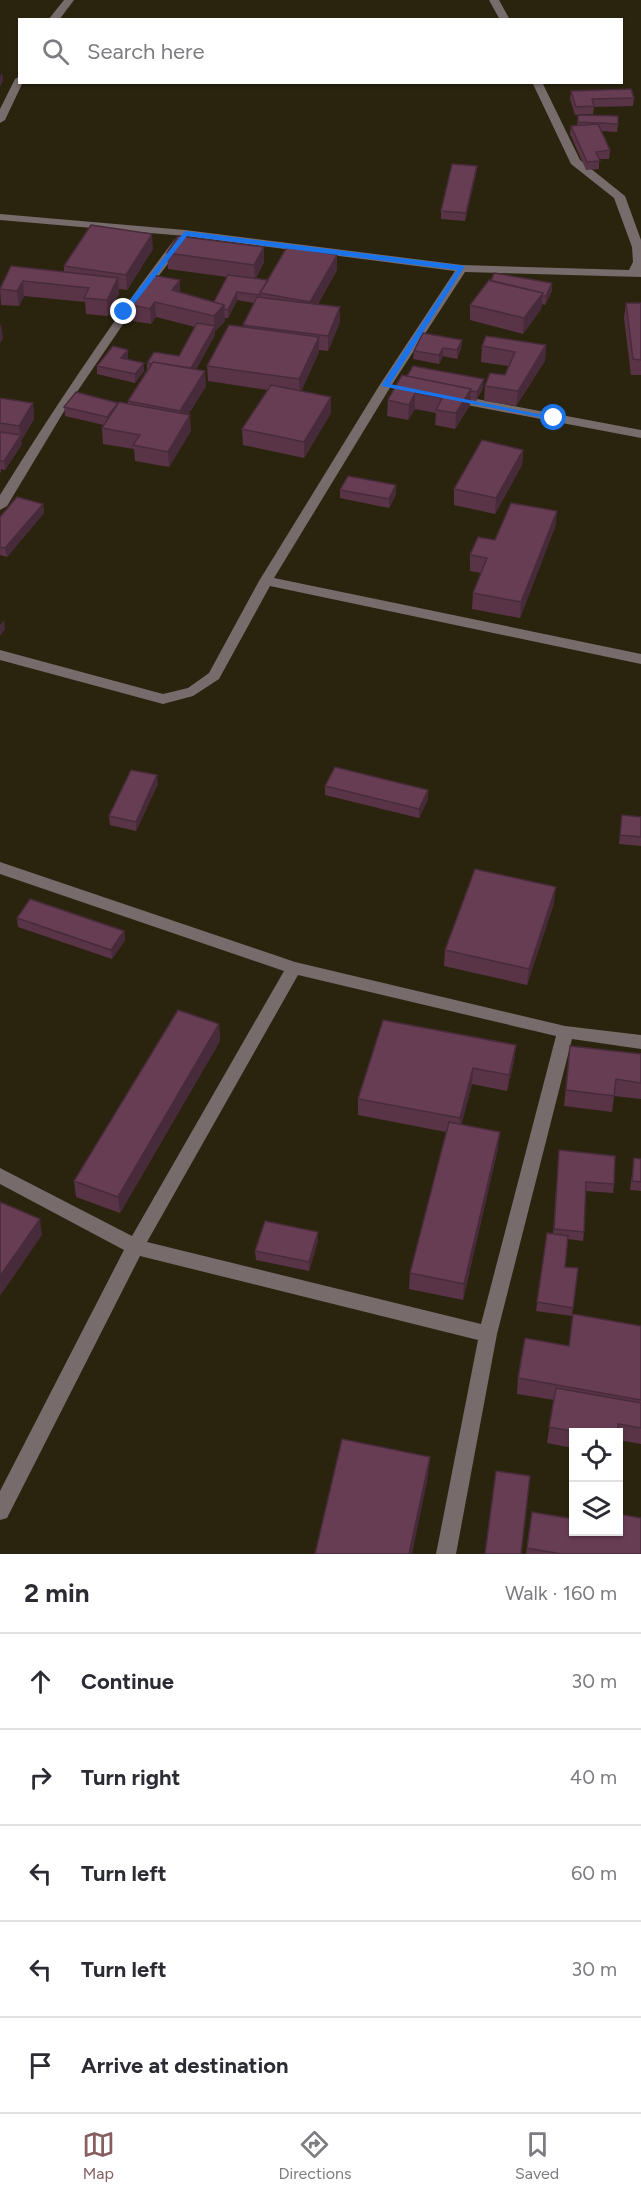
<!DOCTYPE html>
<html lang="en">
<head>
<meta charset="utf-8">
<style>
	body { margin:0; font-family:Figtree,sans-serif; background:#f7f7f7; color:#2b2b33 }
	.controls { position:absolute; right:18px; bottom:18px; display:grid; overflow:hidden; border-radius:0px; box-shadow:0 2px 4px #0004 }
	.controls button { width:54px; height:54px; display:grid; place-items:center; padding:0; border:0; border-bottom:2px solid #e1e1e2; background:#fff; color:#2b2b33; font:30px sans-serif }
	.stop { position:absolute; width:18px; height:18px; margin:-14px; border:4px solid #1a73e8; border-radius:50%; background:#fff }
	.stop.end { background:#1a73e8; border-color:#fff; box-shadow:0 2px 6px #0008 }
	.list { margin:0; padding:0; list-style:none }
	h2 { display:flex; justify-content:space-between; align-items:center; height:78px; margin:0; padding:0 24px; font-size:26px }
	h2 small { font-size:20px; font-weight:400; color:#7c7c81 }
	.list li { display:grid; grid-template-columns:39px 1fr auto; gap:18px; align-items:center; box-sizing:border-box; height:96px; padding:0 24px; border-top:2px solid #e1e1e2 }
	.list b { display:block; font-size:22px; white-space:nowrap }
	.list em { font-size:20px; font-style:normal; color:#7c7c81 }
	.icon { flex:none; width:33px; height:33px; fill:none; stroke:currentColor; stroke-width:2; stroke-linecap:round; stroke-linejoin:round }
	.map { position:relative; flex:none; width:641px; height:1554px; overflow:hidden }
	.search { position:absolute; background:#fff; box-shadow:0 2px 4px #0004; left:18px; right:18px; top:18px; height:66px; display:flex; align-items:center; gap:15px; box-sizing:border-box; padding:0 21px; border-radius:0px; color:#7c7c81; font-size:22px }
	.sheet { height:558px; background:#fff }
	nav { display:flex; justify-content:space-around; align-items:center; box-sizing:border-box; height:84px; border-top:2px solid #e1e1e2; background:#fff; font-size:16px; color:#7c7c81 }
	nav a { display:grid; justify-items:center; gap:3px }
	nav .on { color:#865d60 }
	.map>svg:first-child { display:block }
	.lines { fill:none; stroke-linecap:round; stroke-linejoin:round }
	.minor { fill:#786b6c; fill-rule:evenodd }
	.wall { fill:#593447 }
	.shaded-wall { fill:#482b3a }
	.building { fill:#673d53; stroke:#482b3a; stroke-width:1.5 }
	.route { fill:#1a73e8 }
</style>
</head>
<body>
<div class="map">
<svg width="641" height="1554" viewBox="0 0 641 1554">
	<rect width="100%" height="100%" fill="#2a240f"/>
	<g class="lines">
		<path class="minor" d="M64,0h10l-15,20h-11z
			M489,0h10l11,20h-10z
			M20,76v6h3l-18,38 -5,3v-14l15,-30z
			M532,82h10l38,78 45,36 16,44v37l-176,-5 -74,114 -117,192 367,76v10l-371,-78 -51,93 -26,17 -30,8 -163,-44v-10l163,44 25,-6 21,-15 50,-92 120,-195 76,-115 -270,-35 -185,-16v-6l185,16 277,35 167,5 4,-8 -1,-15 -18,-49 -43,-34z
			M179,238l6,3 -55,73 -64,94 -59,98 -7,4v-15c55,-88 112,-174 175,-256z
			M450,394l191,36v8l-195,-37 -2,-3 2,-3z
			M0,862l295,100 270,64 76,9v14l-69,-10 -75,295 -41,220h-20l42,-214 -338,-84 -133,262 -7,2v-29l124,-241 -124,-66v-16l132,68 152,-265 -284,-97zM298,975l258,61 -75,288 -334,-82z"/>
	</g>
	<path class="wall" d="M571,91l63,7 -1,8 -39,1 -1,7 -18,1 -5,-16z
		M578,115l40,9 -1,8 -16,-1 9,19 -1,9h-10v10l-13,1 -16,-36 1,-8h6z
		M477,166l-1,8 -11,47 -24,-2v-8z
		M264,247v15l-8,16 12,2 69,-10 -19,34 22,18 -12,29 -9,-1v2l-18,39 30,22 -27,45 -61,-13 -1,-16 26,-39 -60,-9 -1,-15 37,-39 10,-24 -17,-3 -9,18h-3v3l-10,10v4l-19,34 10,17 -18,29 3,16 -22,36 -34,-6 -1,-12 -31,-5 -1,-16 2,-3 -39,-9 -1,-9 54,-4 10,1v-3l19,-31v-7l32,-7 16,-29 -39,-10 -5,7 -18,-3 -1,-16 48,-25v12l34,10 13,-25 -59,-8 -1,-16z
		M153,249l-26,41 -8,-1v4l-11,23 -22,-2 -1,-12 -61,-6 -5,10 -18,-1 -1,-17 11,-22 53,6v-6z
		M552,291l-7,14 -3,-1 -1,5 -18,25 -53,-14v-15z
		M626,303h15v72h-10l-7,-57z
		M462,340l-1,8 -4,11 -14,-3 -4,8 -26,-5 1,-8z
		M546,345l-1,16 -29,45 -32,-5 1,-15 20,-11 3,-9 -27,-4 1,-16z
		M128,358v1l16,12 -9,12 -38,-9v-8z
		M402,375l81,13 -7,13 -6,-1v5l-15,24 -20,-4 1,-12 -21,-4 -7,11 -21,-4 1,-16z
		M0,398l33,5 1,16 -13,22 1,3 -17,26 -4,-1v3l-1,1z
		M523,450l-1,15 -27,49 -41,-9v-16z
		M340,490l56,4 -7,14 -49,-10z
		M43,504l1,9 -37,44 -7,-2v-38z
		M557,511l-2,16 -35,91 -48,-9 1,-16 8,-20 -11,-2v-16l25,-15z
		M158,784l-22,47 -26,-6 -1,-9z
		M325,786l103,4v9l-9,19 -94,-23z
		M622,815l19,2v29l-22,-2z
		M554,903l-27,82 -83,-19 1,-16z
		M17,918l107,13 1,9 -13,19 -94,-32z
		M219,1024l1,17 -100,172 -44,-16 -2,-16z
		M516,1045l-2,16 -7,30 -35,-7 -11,41 37,23 -35,152 -54,-11 1,-16 36,-141 -88,-17v-16z
		M570,1046l71,8v45l-27,-3 -2,16 -48,-6z
		M559,1150l55,34 -1,9 -28,-2 -1,41 -1,9 -15,-2 -3,28 13,1 -6,48 -36,-5 11,-78 6,1z
		M634,1158l7,1v32l-11,-1z
		M318,1232v9l-9,30 -53,-11 -1,-9z
		M641,1326v118l-23,-4v-8h-45v16l-26,-5 7,-43 -37,-6 1,-16 51,-32z
		M573,1532l68,22h-115l1,-6z"/>
	<path class="shaded-wall" d="M2,72l1,8 -3,7v-10z
		M477,166l-1,8 -11,47 1,-8z
		M152,234l1,15 -26,41 -1,-15z
		M264,247v15l-9,18 -1,-15z
		M337,255v15l-27,47v-15z
		M118,278l1,15 -11,23 -1,-16z
		M180,280v15l-8,-5z
		M23,281l1,15 -5,10 -2,-15z
		M552,283v8l-7,14 1,-9z
		M237,292v8l-9,18v-8z
		M543,293l-2,16 -18,25 1,-16z
		M155,302l1,15 -5,7 -1,-15z
		M224,305l1,16 -10,10v4l-24,44 -1,-9 24,-42v-12z
		M340,307v15l-12,29v-15z
		M1,324l2,15 -3,4v-18z
		M319,337v15l-19,42 -1,-15z
		M462,340l-1,8 -4,11v-9z
		M546,345l-1,16 -29,45 2,-15z
		M443,348v8l-4,8v-9z
		M128,350v8l-6,8 -1,-8z
		M144,363v8l-9,12v-9z
		M205,371l1,15 -25,40 -1,-15z
		M484,379l-1,9 -7,13 1,-9z
		M471,389l-1,16 -15,24 1,-16z
		M415,393v16l-7,11 1,-15z
		M331,397v16l-27,45v-16z
		M33,403l1,16 -13,22 1,3 -17,26 -1,-9 17,-25 -2,-10z
		M190,415l1,16 -22,36 -1,-15z
		M523,450l-1,15 -27,49 1,-16z
		M396,485v9l-7,14v-9z
		M43,504l1,9 -37,44 -2,-9z
		M557,511l-2,16 -35,91 1,-16z
		M4,620l1,9 -5,7v-11z
		M157,775l1,9 -22,47v-9z
		M428,790v9l-9,19v-9z
		M556,887l-2,16 -27,82 2,-16z
		M124,931l1,9 -13,19 -1,-9z
		M219,1024l1,17 -100,172 -2,-16z
		M516,1045l-2,16 -7,30 2,-16z
		M473,1068l-1,16 -13,51 1,-17z
		M500,1132l-2,16 -35,152 1,-16z
		M40,1219l2,16 -42,61v-20z
		M318,1232v9l-9,30v-9z
		M430,1457l-2,20 -16,77h-3z"/>
	<path class="building" d="M631,89l3,9 -42,1 2,7 -18,1 -5,-16z
		M578,115l40,1v8l-40,-2z
		M598,124l12,26 -14,2 4,9 -13,1 -16,-36z
		M452,164l25,2 -11,47 -25,-2z
		M91,225l61,9 -26,41 -62,-9z
		M178,236l86,11 -10,18 -87,-12z
		M287,247l50,8 -27,47 -50,-9z
		M11,266l107,12 -11,22 -23,-2 5,-10 -66,-7 -6,10 -17,-2z
		M494,273l58,10 -6,13h-4l1,-3 -52,-12z
		M152,275l28,5 -8,10 52,15 -10,11 -59,-14 -5,7 -18,-4z
		M228,275l40,5 -8,13v2l-23,-3 -9,18 -4,-1v-4l-10,-3z
		M489,280l54,13 -19,25 -54,-13z
		M257,297l83,10 -12,29 -85,-11z
		M626,303h15v57l-8,-1z
		M197,323l18,3 -24,42 -38,-6 -2,2 -4,-1 7,-11 25,4z
		M229,325l90,12 -20,42 -92,-13z
		M423,333l39,7 -5,10 -14,-2 -4,7 -25,-4z
		M486,336l60,9 -28,46 -33,-5 5,-13 15,2 10,-23 -33,-6z
		M113,346l15,4 -7,8 23,5 -9,11 -38,-8z
		M153,362l52,9 -25,40 -52,-10z
		M413,366l71,13 -7,13 -6,-1v-2l-64,-13z
		M402,375l69,14 -15,24 -20,-3 6,-12 -27,-5 -6,12 -21,-5z
		M271,385l60,12 -27,45 -62,-13z
		M76,392l42,11 -11,14 -43,-10z
		M0,398l33,5 -14,23 -19,-3z
		M119,402l71,13 -22,37 -35,-7 7,-10 -38,-7z
		M0,432l21,3 -17,26h-4z
		M482,440l41,10 -27,48 -42,-9z
		M348,476l48,9 -7,14 -49,-9z
		M17,497l26,7 -38,44 -5,-1v-30z
		M511,503l46,8 -36,91 -48,-9 14,-35 -17,-3 8,-18 17,3z
		M335,767l93,23 -9,19 -94,-23z
		M131,770l26,5 -21,47 -27,-6z
		M622,815l19,2v20l-21,-2z
		M475,869l81,18 -27,82 -84,-19z
		M30,899l94,32 -13,19 -94,-32z
		M178,1010l41,14 -101,173 -44,-16z
		M383,1020l133,25 -7,30 -36,-7 -13,50 -102,-19z
		M570,1046l71,8v29l-25,-4 -2,17 -48,-6z
		M449,1122l51,10 -36,152 -54,-11z
		M559,1150l56,6 -1,28 -28,-2 -2,50 -30,-3z
		M634,1158l7,1v23l-9,-1z
		M0,1202l40,17 -40,57z
		M265,1221l53,11 -9,30 -54,-11z
		M547,1233l21,3 -3,31 13,1 -5,40 -36,-6z
		M573,1314l68,12v74l-123,-22 7,-40 44,8z
		M556,1388l85,15v25l-23,-4v8h-42l-27,-5z
		M342,1439l88,18 -21,97h-94z
		M496,1471l34,5 -9,78h-36z
		M532,1512l41,7v13h45v-18l23,4v36h-79l-35,-6z"/>
	<path class="route" d="M185,231l280,35 -75,118 168,34 -4,2 -173,-34 76,-116 -270,-34 -60,77h-5v-3z"/>
</svg>
<div class="controls">
<button><svg class="icon" aria-label="locate" viewBox="0 0 24 24"><circle cx="12" cy="12" r="6"/><path d="M12 2v4M12 18v4M2 12h4M18 12h4"/></svg></button>
<button><svg class="icon" aria-label="layers" viewBox="0 0 24 24"><path d="M12 4l9 5-9 5-9-5zM3 14l9 5 9-5"/></svg></button>
</div>
<div class="stop" style="left:554px;top:418px"></div>
<div class="stop end" style="left:124px;top:312px"></div>
<div class="search"><svg class="icon" aria-label="search" viewBox="0 0 24 24"><circle cx="10" cy="10" r="6"/><path d="M15 15l6 6"/></svg>Search here</div>
</div>
<section class="sheet">
<h2>2 min<small>Walk · 160 m</small></h2>
<ul class="list">
<li><svg class="icon" aria-label="ahead" viewBox="0 0 24 24"><path d="M12 20V5M6 11l6-6 6 6"/></svg><div><b>Continue</b></div><em>30 m</em></li>
<li><svg class="icon" aria-label="right" viewBox="0 0 24 24"><path d="M7 20v-9h11M14 6l5 5-5 5"/></svg><div><b>Turn right</b></div><em>40 m</em></li>
<li><svg class="icon" aria-label="left" viewBox="0 0 24 24"><path d="M17 20v-9H6M10 6l-5 5 5 5"/></svg><div><b>Turn left</b></div><em>60 m</em></li>
<li><svg class="icon" aria-label="left" viewBox="0 0 24 24"><path d="M17 20v-9H6M10 6l-5 5 5 5"/></svg><div><b>Turn left</b></div><em>30 m</em></li>
<li><svg class="icon" aria-label="arrive" viewBox="0 0 24 24"><path d="M6 21V4h12l-3 4 3 4H6"/></svg><div><b>Arrive at destination</b></div></li>
</ul>
</section>
<nav>
<a class="on"><svg class="icon" aria-label="map" viewBox="0 0 24 24"><path d="M3 6l6-2 6 2 6-2v14l-6 2-6-2-6 2zM9 4v14M15 6v14"/></svg>Map</a>
<a><svg class="icon" aria-label="directions" viewBox="0 0 24 24"><path d="M12 3l9 9-9 9-9-9zM9 14v-3h6M13 9l2 2-2 2"/></svg>Directions</a>
<a><svg class="icon" aria-label="saved" viewBox="0 0 24 24"><path d="M7 4h10v16l-5-4-5 4z"/></svg>Saved</a>
</nav>
</body>
</html>
